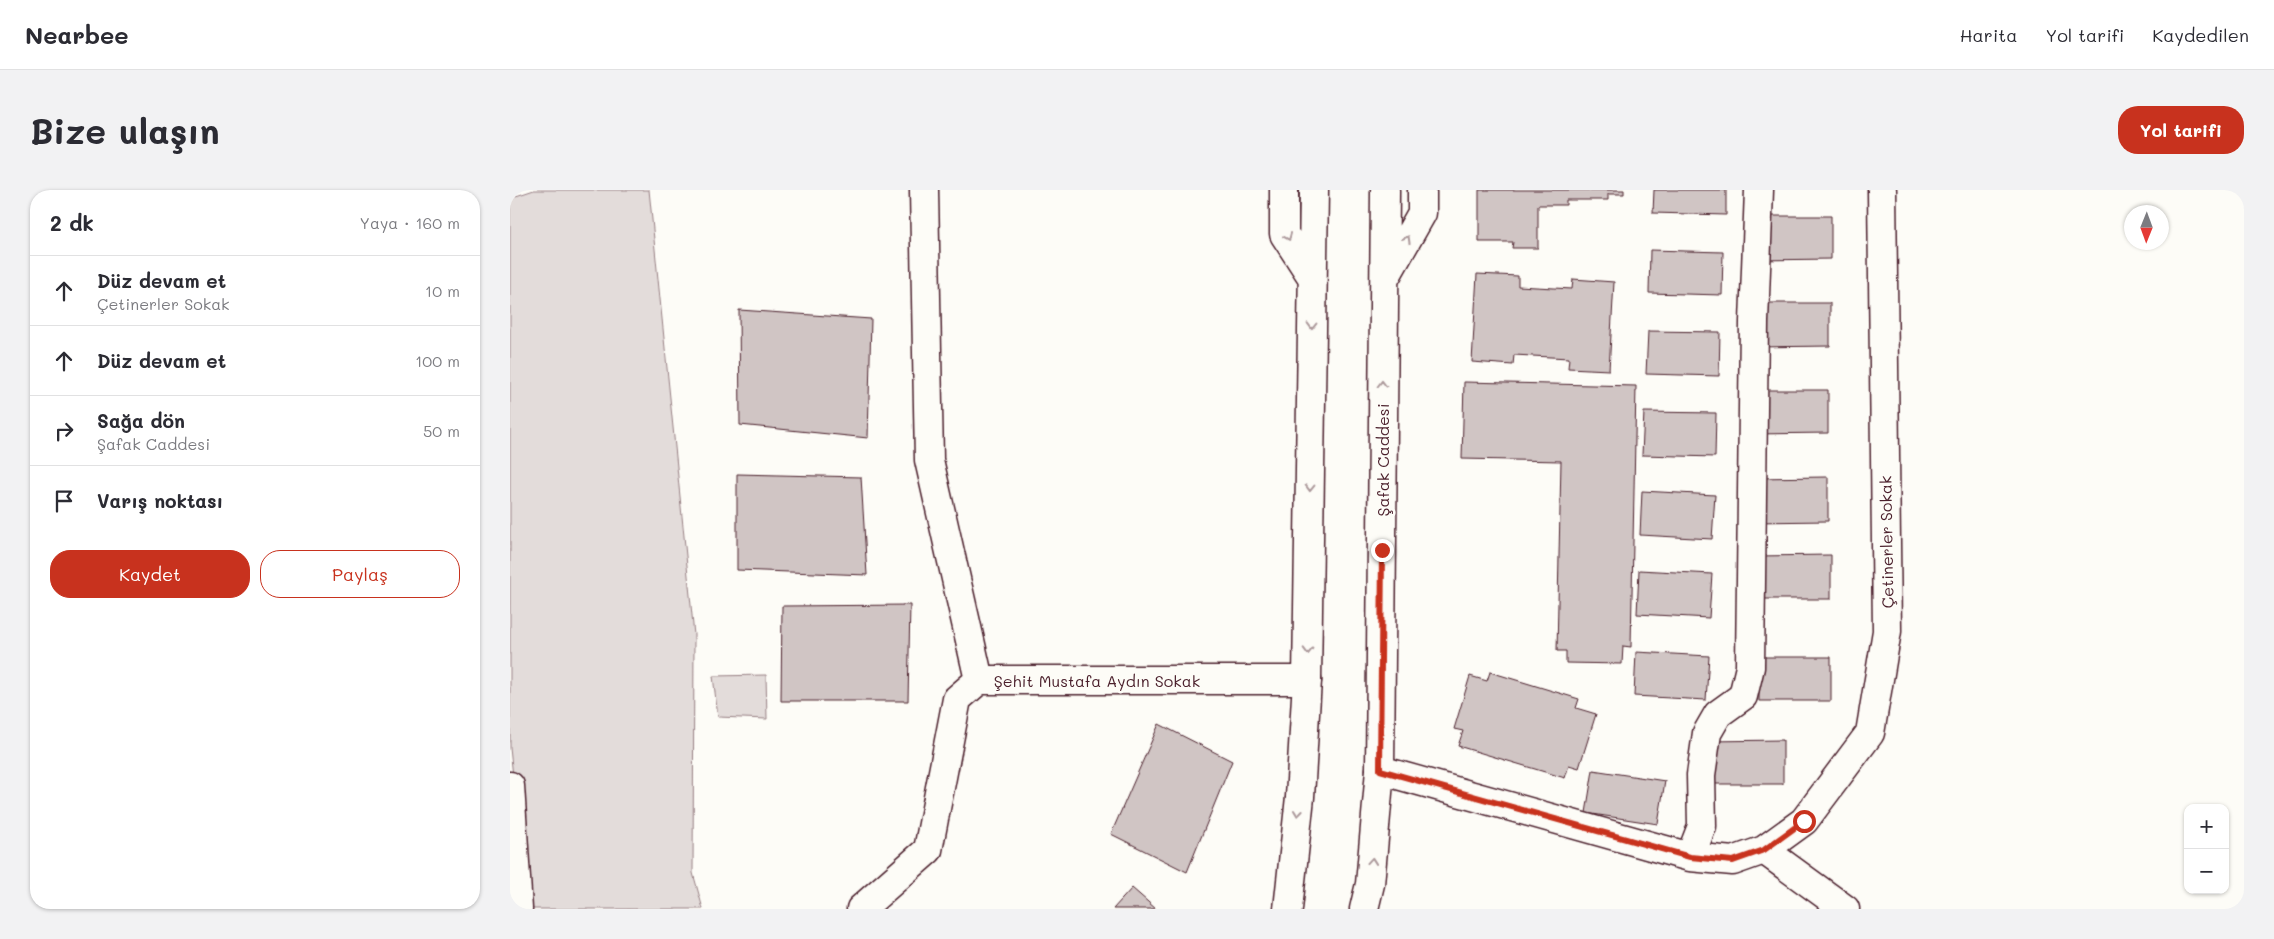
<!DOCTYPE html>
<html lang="tr">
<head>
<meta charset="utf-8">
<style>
	body { margin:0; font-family:Mali,sans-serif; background:#f2f2f3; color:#2b2b33 }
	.controls { position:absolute; right:15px; bottom:15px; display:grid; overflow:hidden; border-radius:10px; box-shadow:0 1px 4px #0004 }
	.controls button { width:45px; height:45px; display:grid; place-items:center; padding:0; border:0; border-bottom:1px solid #e1e1e2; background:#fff; color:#2b2b33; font:25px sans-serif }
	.compass { position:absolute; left:1614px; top:15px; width:45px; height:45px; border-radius:50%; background:#fff; box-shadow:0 1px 4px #0004; rotate:181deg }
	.stop { position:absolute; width:15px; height:15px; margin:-11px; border:4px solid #c8321e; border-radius:50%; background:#fff }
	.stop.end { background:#c8321e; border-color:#fff; box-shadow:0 1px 5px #0008 }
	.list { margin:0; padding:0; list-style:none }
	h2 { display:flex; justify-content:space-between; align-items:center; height:65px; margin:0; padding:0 20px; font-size:21px }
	h2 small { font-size:16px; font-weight:400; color:#7c7c81 }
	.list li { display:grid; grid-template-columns:32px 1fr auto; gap:15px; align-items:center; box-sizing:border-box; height:70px; padding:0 20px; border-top:1px solid #e1e1e2 }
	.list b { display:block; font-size:19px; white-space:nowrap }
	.list p { margin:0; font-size:16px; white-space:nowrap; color:#7c7c81 }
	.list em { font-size:16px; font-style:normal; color:#7c7c81 }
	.actions { display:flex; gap:10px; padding:15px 20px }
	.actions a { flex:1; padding:11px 0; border:1px solid #c8321e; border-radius:20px; text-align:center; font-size:18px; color:#c8321e }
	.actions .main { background:#c8321e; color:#fff }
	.icon { flex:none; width:28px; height:28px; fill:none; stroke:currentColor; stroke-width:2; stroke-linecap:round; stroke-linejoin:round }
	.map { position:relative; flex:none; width:1734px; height:719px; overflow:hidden; border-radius:20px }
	header { display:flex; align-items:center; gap:30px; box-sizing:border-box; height:70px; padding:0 25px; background:#fff; border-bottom:1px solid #e1e1e2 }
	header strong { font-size:24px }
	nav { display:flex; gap:28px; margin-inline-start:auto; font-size:18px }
	.intro { display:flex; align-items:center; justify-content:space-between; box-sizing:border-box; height:120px; padding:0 30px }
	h1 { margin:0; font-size:35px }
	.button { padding:12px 22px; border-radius:20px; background:#c8321e; color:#fff; font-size:18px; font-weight:700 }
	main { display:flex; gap:30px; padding:0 30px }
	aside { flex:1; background:#fff; border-radius:20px; box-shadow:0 1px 4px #0004 }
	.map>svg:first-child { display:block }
	.green { fill:#e3dcda; stroke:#967e82 }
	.building { fill:#d0c5c4; stroke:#4a1f2b }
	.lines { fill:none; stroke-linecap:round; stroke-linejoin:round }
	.minor-casing { stroke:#4a1f2b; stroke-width:31 }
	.secondary-casing { stroke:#4a1f2b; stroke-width:31 }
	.minor { stroke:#fdfcf7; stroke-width:28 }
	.secondary { stroke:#fdfcf7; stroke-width:28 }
	.oneway { stroke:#ac999b }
	.route { stroke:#c8321e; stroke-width:6 }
	.labels { text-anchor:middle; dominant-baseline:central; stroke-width:5; stroke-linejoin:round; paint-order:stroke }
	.street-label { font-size:16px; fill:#4a1f2b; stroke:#fdfcf7 }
</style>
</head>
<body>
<header>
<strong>Nearbee</strong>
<nav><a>Harita</a><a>Yol tarifi</a><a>Kaydedilen</a></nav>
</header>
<div class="intro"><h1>Bize ulaşın</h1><a class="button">Yol tarifi</a></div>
<main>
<aside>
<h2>2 dk<small>Yaya · 160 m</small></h2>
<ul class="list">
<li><svg class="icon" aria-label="ahead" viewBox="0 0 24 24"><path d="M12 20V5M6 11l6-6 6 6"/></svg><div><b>Düz devam et</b><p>Çetinerler Sokak</p></div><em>10 m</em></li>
<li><svg class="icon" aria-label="ahead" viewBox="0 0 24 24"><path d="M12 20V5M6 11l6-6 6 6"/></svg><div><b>Düz devam et</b></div><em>100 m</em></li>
<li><svg class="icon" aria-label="right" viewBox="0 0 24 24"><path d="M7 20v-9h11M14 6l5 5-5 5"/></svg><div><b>Sağa dön</b><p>Şafak Caddesi</p></div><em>50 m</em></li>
<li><svg class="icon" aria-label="arrive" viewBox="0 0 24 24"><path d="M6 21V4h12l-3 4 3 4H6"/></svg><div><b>Varış noktası</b></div></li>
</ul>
<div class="actions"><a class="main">Kaydet</a><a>Paylaş</a></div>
</aside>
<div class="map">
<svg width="1734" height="719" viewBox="0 0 1734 719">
	<rect width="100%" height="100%" fill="#fdfcf7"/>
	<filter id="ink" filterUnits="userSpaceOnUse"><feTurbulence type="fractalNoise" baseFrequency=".02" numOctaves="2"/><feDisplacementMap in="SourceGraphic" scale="10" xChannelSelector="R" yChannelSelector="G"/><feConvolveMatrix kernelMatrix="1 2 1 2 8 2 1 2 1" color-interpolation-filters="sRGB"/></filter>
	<g filter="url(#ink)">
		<path class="green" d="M24,0h115l45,445 -1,238 10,36h-176l-17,-161v-550z
			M256,485l1,44 -49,-2 -5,-41z"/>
		<path class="building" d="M969,0h145v4h-16v6h-42v5h-28v43h-26l1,-6h-34z
			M1144,0h72v25l-73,-2z
			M1249,26h72v43l-72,1z
			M1140,60l73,2 -1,43 -73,-2z
			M967,84l41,2v10l54,3 1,-10 41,3 -5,88 -41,-2 1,-10 -55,-3 -1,10 -41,-3z
			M1247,113h73v43l-73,1z
			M229,120l132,9 -3,119 -128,-13z
			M1138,141l72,1 -1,44 -73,-2z
			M954,192l172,4 -5,261 -8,-1 -1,18 -56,-1v-12h-9l4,-190 -99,-2z
			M1246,200h72v43l-73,1z
			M1134,222l72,1 -1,44 -73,-2z
			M227,284l124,3 6,98 -130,-5z
			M1318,287v44l-73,1v-44z
			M1132,301l73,4 -3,44 -72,-4z
			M1321,365v44h-73v-43z
			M1129,380l73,4 -3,44 -72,-4z
			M400,415l-2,96h-127l1,-95z
			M1126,462l73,4 -3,44 -72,-4z
			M1249,467h72v44h-72z
			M980,482l89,27 -3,9 20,6 -17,54 -10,-3 -4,13 -107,-32 5,-15 -9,-2 16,-53 17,5z
			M649,534l73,37 -45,111 -76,-38z
			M1273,550v44h-72l-1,-43z
			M1083,580l72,11 -7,43 -72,-11z
			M622,698l24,21h-43z"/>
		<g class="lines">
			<g class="minor-casing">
				<path id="minor" d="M414,0l5,270 50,220
					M870,580l310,87 43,4 31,-11 40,-29 66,-88 17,-102 -5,-441
					M0,596l8,123
					M1254,660l81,59
					M1180,667l12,-31 -1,-51 6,-42 11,-19 25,-18 7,-29 4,-345 5,-132
					M351,719l67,-59 29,-151 22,-19h328"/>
			</g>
			<g class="secondary-casing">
				<path id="secondary" d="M774,0v44l28,43
					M875,88l37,-65v-23
					M778,719l12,-112 7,-117 7,-490
					M854,719l6,-25 10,-114 5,-580"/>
			</g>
			<use href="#minor" class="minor"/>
			<use href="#secondary" class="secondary"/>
		</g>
		<defs><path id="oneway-chevron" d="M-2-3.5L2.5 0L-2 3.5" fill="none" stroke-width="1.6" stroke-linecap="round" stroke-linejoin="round" transform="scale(1.25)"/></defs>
		<g class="oneway">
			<use href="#oneway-chevron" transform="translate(778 47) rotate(67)"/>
			<use href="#oneway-chevron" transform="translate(897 49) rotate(-60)"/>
			<use href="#oneway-chevron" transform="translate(802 136) rotate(91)"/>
			<use href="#oneway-chevron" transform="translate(872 194) rotate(-90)"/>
			<use href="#oneway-chevron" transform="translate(800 298) rotate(91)"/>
			<use href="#oneway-chevron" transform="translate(798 461) rotate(91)"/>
			<use href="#oneway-chevron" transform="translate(788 623) rotate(96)"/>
			<use href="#oneway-chevron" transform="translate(862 671) rotate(-85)"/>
		</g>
	</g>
	<g class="lines" filter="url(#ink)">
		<path class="route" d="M872,360l-2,220 310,87 43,4 31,-11 40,-29"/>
	</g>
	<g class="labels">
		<g class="street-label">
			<text transform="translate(872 270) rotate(-90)">Şafak Caddesi</text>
			<text transform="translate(1376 352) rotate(-91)">Çetinerler Sokak</text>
			<text x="587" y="490">Şehit Mustafa Aydın Sokak</text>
		</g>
	</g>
</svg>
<div class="controls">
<button>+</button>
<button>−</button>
</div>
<svg class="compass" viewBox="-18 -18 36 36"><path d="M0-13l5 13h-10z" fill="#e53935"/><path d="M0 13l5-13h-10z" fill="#7c7c81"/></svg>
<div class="stop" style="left:1294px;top:631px"></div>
<div class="stop end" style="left:872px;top:360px"></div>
</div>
</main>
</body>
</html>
